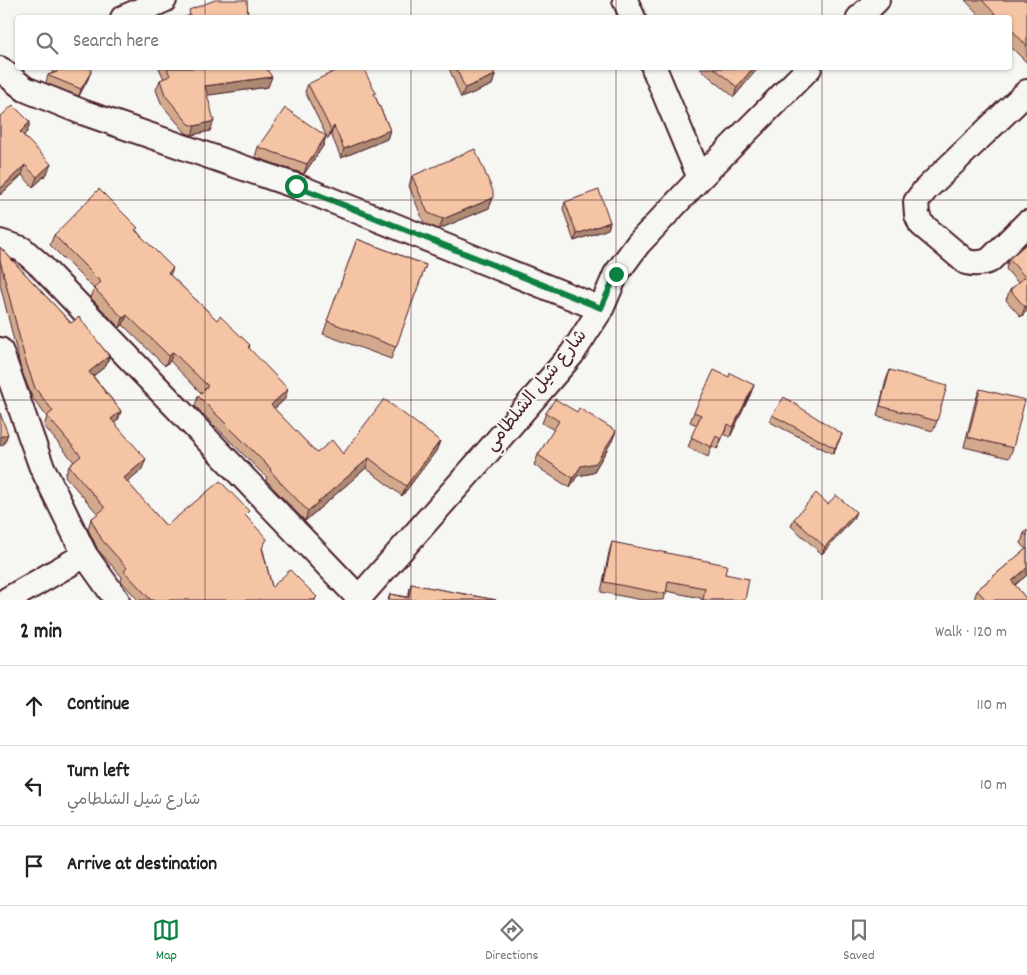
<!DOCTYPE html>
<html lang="en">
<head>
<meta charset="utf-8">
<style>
	body { margin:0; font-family:Dekko,"Playpen Sans Arabic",sans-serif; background:#f2f2f2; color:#222 }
	.stop { position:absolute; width:15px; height:15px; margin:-11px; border:4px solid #0b8043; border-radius:50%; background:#fff }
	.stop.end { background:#0b8043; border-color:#fff; box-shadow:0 1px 5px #0008 }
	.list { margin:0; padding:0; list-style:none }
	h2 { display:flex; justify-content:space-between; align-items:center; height:65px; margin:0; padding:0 20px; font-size:21px }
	h2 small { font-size:16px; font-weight:400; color:#767676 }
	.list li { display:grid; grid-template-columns:32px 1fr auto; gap:15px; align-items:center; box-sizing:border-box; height:80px; padding:0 20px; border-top:1px solid #e0e0e0 }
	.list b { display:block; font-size:19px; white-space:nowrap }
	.list p { margin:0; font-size:16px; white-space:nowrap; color:#767676 }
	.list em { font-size:16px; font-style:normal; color:#767676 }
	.icon { flex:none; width:28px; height:28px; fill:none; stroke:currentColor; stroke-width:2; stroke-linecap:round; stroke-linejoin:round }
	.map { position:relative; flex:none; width:1027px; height:600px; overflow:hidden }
	.search { position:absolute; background:#fff; box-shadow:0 1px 4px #0004; left:15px; right:15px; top:15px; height:55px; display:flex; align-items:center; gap:12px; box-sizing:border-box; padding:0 18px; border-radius:5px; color:#767676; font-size:19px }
	.sheet { height:305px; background:#fff }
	nav { display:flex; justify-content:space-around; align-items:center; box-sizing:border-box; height:70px; border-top:1px solid #e0e0e0; background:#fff; font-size:14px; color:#767676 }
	nav a { display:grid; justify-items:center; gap:2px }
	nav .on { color:#0b8043 }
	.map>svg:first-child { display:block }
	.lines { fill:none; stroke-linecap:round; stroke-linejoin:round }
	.minor-casing { stroke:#4a1f2b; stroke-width:28 }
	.minor { stroke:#f6f6f2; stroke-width:24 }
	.wall { fill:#d2a98d; stroke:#4a1f2b }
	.shaded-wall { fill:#ab8973; stroke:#4a1f2b }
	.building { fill:#f4c4a4; stroke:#4a1f2b }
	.route { stroke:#0b8043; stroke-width:6 }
	.grid { fill:none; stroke:#4a1f2b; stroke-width:1; stroke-opacity:0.55 }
	.labels { text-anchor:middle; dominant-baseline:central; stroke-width:4; stroke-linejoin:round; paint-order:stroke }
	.street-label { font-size:18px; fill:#4a1f2b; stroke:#f6f6f2 }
</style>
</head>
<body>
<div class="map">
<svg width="1027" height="600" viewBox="0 0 1027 600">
	<rect width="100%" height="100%" fill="#f6f6f2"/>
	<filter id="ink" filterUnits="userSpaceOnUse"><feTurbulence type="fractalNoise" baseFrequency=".02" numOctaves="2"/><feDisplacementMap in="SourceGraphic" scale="10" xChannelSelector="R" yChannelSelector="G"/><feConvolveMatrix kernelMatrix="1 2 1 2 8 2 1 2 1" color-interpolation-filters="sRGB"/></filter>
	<g filter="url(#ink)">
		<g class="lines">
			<g class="minor-casing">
				<path id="minor" d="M625,0l8,18
					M123,18l41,-18
					M859,18l18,-18
					M654,68l46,110
					M0,69l25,20 57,23 214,74 305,123
					M1027,92l-102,98 -9,12 1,13 4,9 45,38c9,2 16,2 24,-2l37,-37
					M0,242l22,7 18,16 319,333
					M0,350l41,115 44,90 32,45
					M7,600l78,-45
					M357,600l127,-144 88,-102 29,-45 15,-35 22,-30 62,-66 109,-110"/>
			</g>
			<use href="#minor" class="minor"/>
		</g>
		<path class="wall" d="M965,0h62v63l-17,-17v-28h-28z
			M51,68h40l-3,11 -9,17 -33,-13 2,-8 5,-2z
			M159,68h107l2,19 -61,8 3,36 -18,4 -6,-2 -24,-28 -6,-15 4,-10 4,-1z
			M449,68h43l3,7 -3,10 -31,13z
			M701,68h57l-24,29 -34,-28z
			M308,84l67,12 15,34 -3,9 -46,19 -10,-24 -3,5 -23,-47z
			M0,117l30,5 -3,10 -3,3 23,39 -14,13 -11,-12 -22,20z
			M326,136l-3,10 -19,28 -49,-17 3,-10z
			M412,176l81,22 -4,10 -50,21 -15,-6 -15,-37z
			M565,202l45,20 -2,7 -34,12 -11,-32z
			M137,231l33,44 47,45 33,25 -1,3 36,51 -11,10 43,44 26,1 97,-13 -4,10 -34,45 -36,-28 -61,53 -27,-28 -12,-13 1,-2 -72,-72 3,-10 3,-3 -31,-32 -5,5 -42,-41 -3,3 -29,-30 3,-9 -44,-44 4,-10z
			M357,239l69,26 -35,94 -68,-25z
			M1027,243v68l-6,6 -15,-17 4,-10 8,-7 -12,-14 3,-10z
			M0,247l71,76 38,33 -3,10 -13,10 28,35 -3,9 -4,3 28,46 -15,13 39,44 81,-9 16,33 9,37 44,13h-178l-17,-19 1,-4 -24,-27 -10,-21 3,-10 7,-5 -33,-38 4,-10 5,-4 -30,-36 3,-9 -15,-20 -11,-28 -21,-85z
			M890,370l47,51 -4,10 -56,-15 9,-36z
			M729,377l25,8 -4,10 -20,42 -6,-3 -7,15 -5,-3 -4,11 -20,-10 9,-22 -7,-3 4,-10z
			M980,389l33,59 -4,10 -45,-11 12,-48z
			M577,412l39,19 -4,10 -19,32 -16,3 -7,12 -36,-23 4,-10 16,-25 -12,-7 4,-10z
			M772,415l70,19 -9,20 -63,-32z
			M828,504l25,15 -31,35 -31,-28 3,-7z
			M1027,530v45l-12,10 12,15h-53l3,-10 49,-41 -5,-6 3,-10z
			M612,542l113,32 20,26h-44v-2l-35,-7 -2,9h-22l-41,-8 8,-40z
			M411,584l85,16h-108l2,-6 18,3z"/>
		<path class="shaded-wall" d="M753,68h5l-24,29 3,-10z
			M91,72l-3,7 -9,17 2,-7z
			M495,75l-3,10 -31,13 4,-10z
			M272,77l-4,10 -66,9 3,-10z
			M214,121l-4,10 -18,4 3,-9z
			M30,122l-3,10 -10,10 3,-10z
			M334,126l-3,8 -3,5 3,-9z
			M390,130l-3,9 -46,19 3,-9z
			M326,136l-3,10 -19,28 3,-10z
			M51,164l-4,10 -14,13 4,-10z
			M25,165l-3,10 -22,20v-6z
			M493,198l-4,10 -50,21 4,-10z
			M610,222l-2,7 -34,12 3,-7z
			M173,268l-4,10 -1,-5z
			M1027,304v7l-6,6 4,-10z
			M127,315l-4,10 -3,3 3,-10z
			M173,352l-3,9 -5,5 4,-10z
			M109,356l-3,10 -21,16 4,-10z
			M754,385l-4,10 -20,42 3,-10z
			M288,389l-3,10 -18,16 4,-10z
			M121,411l-3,9 -11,9 4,-10z
			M728,424l-4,10 -7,15 4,-10z
			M616,431l-4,10 -19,32 -16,3 -7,12 3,-10 8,-12z
			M8,434l-4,10 -4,2v-9z
			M842,434l-3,7 -6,13 2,-6z
			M440,441l-4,10 -34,45 4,-10z
			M369,458l-3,10 -61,53 3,-10z
			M146,459l-4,10 -22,19 4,-10z
			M856,512l-3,7 -31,35 3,-7z
			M1027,568v7l-19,16 4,-10z"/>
		<path class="building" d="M215,0h32l1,18h-65l7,-3 -1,-5z
			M982,0h45v46l-17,-18v-10h-11z
			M56,68h35v4l-10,17 -32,-13 -1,-1 9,-3z
			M167,68h99l6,9 -67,9 9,35 -19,5 -6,-2 -24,-29 -5,-15 10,-4z
			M341,68h22l13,25 -2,1 16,36 -46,19 -10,-23 -3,4 -23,-46z
			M456,68h36l3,7 -30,13z
			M714,68h39l-16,19z
			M13,105l17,17 -10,10 31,32 -14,13 -12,-12 -25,24v-72z
			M285,108l41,28 -19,28 -49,-17z
			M475,149l18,42v7l-50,21 -15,-6 -16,-37z
			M99,189l39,39 -3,2 38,38 -5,5 49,47 3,-4 30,29 -2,2 40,42 -17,16 46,48 15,-13 11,14 41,-55 56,42 -34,45 -37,-28 -61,53 -27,-28 -11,-13 1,-1 -73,-73 10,-10 -35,-34 -4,4 -42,-41 -4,3 -29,-30 7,-6 -47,-47z
			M599,190l11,32 -33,12 -12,-32z
			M357,239l69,26 -30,82 -69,-26z
			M1027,243v61l-2,3 -15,-17 15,-13 -16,-18z
			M0,247l71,76 8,-6 30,39 -20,16 32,39 -10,8 35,40 -22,19 42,48 54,-45 29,30 -4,4 22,24 -5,9 10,39 18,-17 27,27 -3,3h-163l-27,-29 3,-3 -25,-28 -11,-21 14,-11 -36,-42 12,-10 -34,-40 6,-5 -18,-23 -10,-29 -25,-99z
			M714,370l15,7 1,-4 24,12 -21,42 -5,-3 -7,15 -5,-3 -5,11 -20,-10 10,-22 -7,-3z
			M890,370l57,16 -10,35 -57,-15z
			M980,389l45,11 -12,48 -45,-11z
			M784,397l58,37 -7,14 -63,-33z
			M555,399l22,13 2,-4 37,23 -20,32 -15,3 -8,12 -35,-23 21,-34 -13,-8z
			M0,413l8,21 -8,3z
			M816,493l12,11 8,-9 20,17 -31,35 -31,-28z
			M1027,530v6l-3,-3z
			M612,542l115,23 -2,9 24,5 -4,21h-42l2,-12 -37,-7 -2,13 -62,-12z
			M1027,548v20l-15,13 15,19h-41l-9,-10z
			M411,584l85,16h-107l1,-6 19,4z"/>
	</g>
	<g class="lines" filter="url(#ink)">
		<path class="route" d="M296,186l305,122 15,-34"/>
	</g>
	<path class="grid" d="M205,0v18M411,0v18M616,0v18M822,0v18M205,68v532M411,68v532M616,68v532M822,68v532M0,200h1027M0,400h1027"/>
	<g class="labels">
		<g class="street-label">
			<text transform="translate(537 391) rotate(-51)">شارع شيل الشلطامي</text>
		</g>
	</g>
</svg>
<div class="stop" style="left:296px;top:186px"></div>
<div class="stop end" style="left:616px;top:274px"></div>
<div class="search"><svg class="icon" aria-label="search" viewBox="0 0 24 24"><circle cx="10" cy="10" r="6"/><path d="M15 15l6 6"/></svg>Search here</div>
</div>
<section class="sheet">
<h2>2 min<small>Walk · 120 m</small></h2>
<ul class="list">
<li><svg class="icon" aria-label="ahead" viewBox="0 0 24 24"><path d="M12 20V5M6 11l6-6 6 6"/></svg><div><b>Continue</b></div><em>110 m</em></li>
<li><svg class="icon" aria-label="left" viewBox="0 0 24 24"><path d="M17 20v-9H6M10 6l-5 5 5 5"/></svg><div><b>Turn left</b><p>شارع شيل الشلطامي</p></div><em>10 m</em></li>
<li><svg class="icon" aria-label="arrive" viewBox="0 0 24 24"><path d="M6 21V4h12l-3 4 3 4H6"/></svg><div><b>Arrive at destination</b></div></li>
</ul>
</section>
<nav>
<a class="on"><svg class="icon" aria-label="map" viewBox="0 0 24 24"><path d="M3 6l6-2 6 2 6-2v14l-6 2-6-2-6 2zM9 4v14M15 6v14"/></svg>Map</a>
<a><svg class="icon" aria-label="directions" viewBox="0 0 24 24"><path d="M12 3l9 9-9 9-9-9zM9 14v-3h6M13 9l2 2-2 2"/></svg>Directions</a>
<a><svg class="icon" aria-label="saved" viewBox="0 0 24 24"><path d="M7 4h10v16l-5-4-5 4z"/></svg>Saved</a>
</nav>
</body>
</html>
